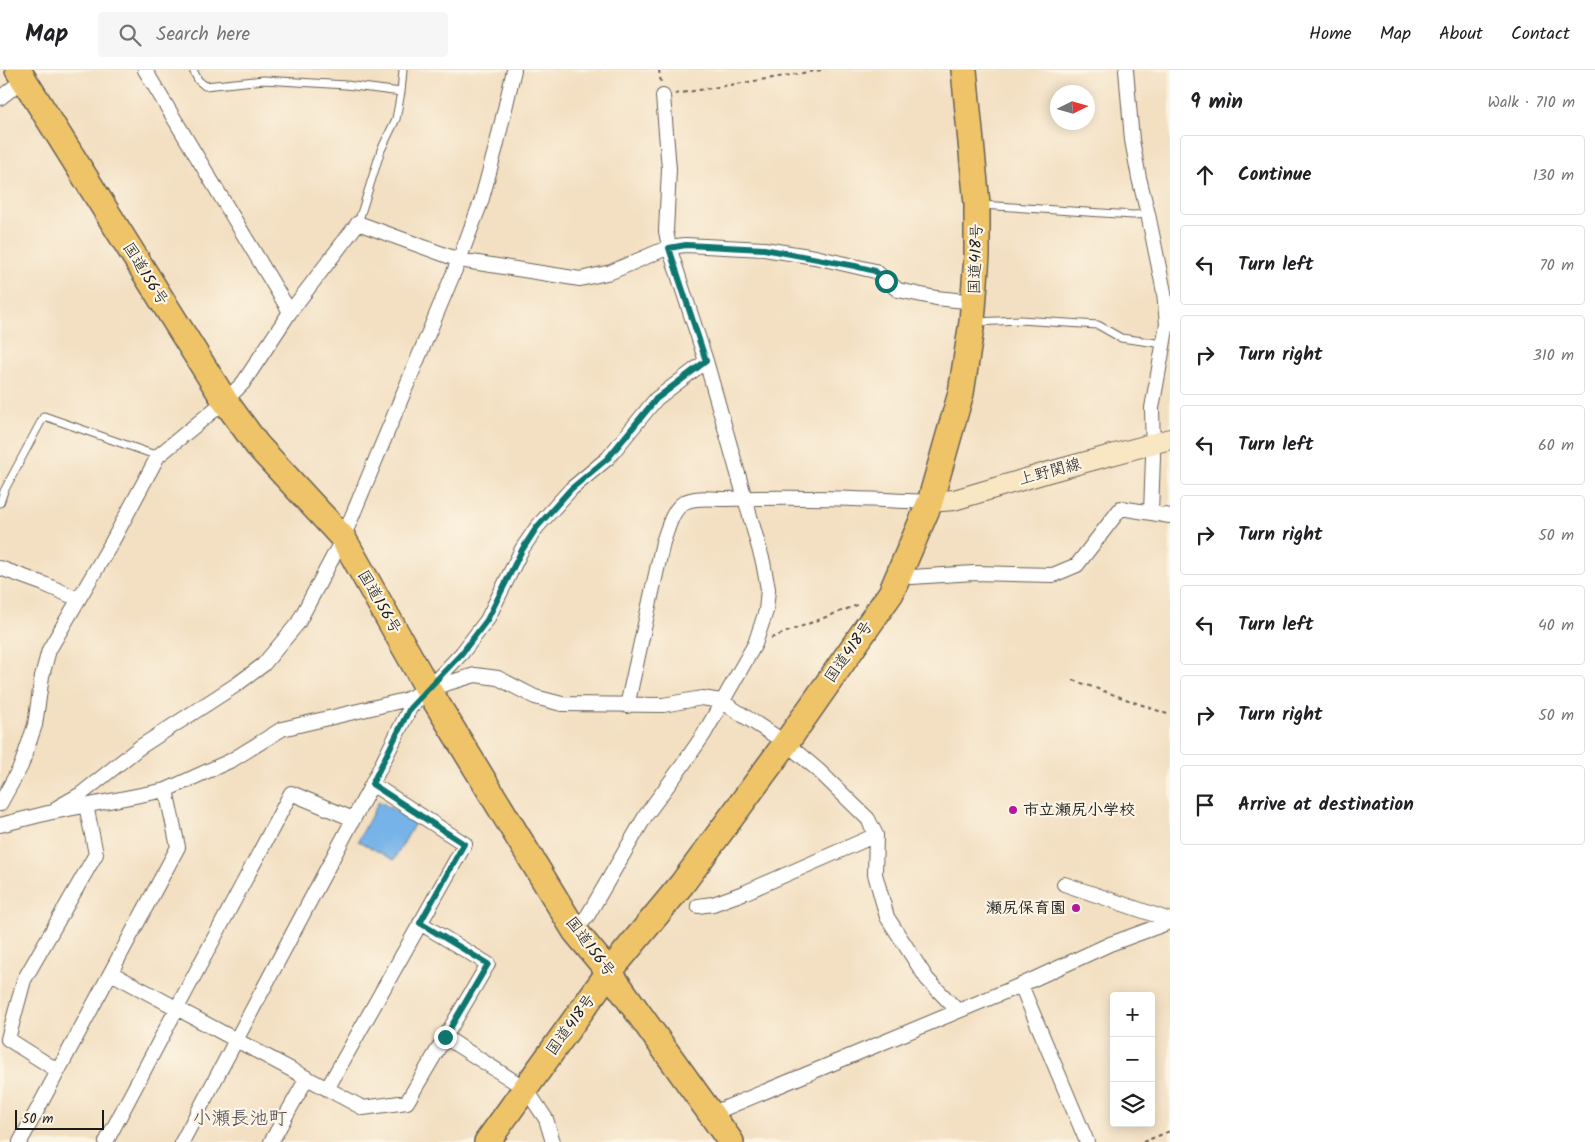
<!DOCTYPE html>
<html lang="en">
<head>
<meta charset="utf-8">
<style>
	body { margin:0; font-family:Kalam,"Klee One",sans-serif; background:#f6f6f6; color:#202124 }
	.controls { position:absolute; right:15px; bottom:15px; display:grid; overflow:hidden; border-radius:5px; box-shadow:0 2px 12px #0003 }
	.controls button { width:45px; height:45px; display:grid; place-items:center; padding:0; border:0; border-bottom:1px solid #e0e0e0; background:#fff; color:#202124; font:25px sans-serif }
	.compass { position:absolute; left:1050px; top:15px; width:45px; height:45px; border-radius:50%; background:#fff; box-shadow:0 2px 12px #0003; rotate:85deg }
	.scale { position:absolute; left:15px; bottom:12px; width:89px; box-sizing:border-box; padding-left:5px; border:2px solid #1c1c1c; border-top:0; font-size:14px; line-height:18px; white-space:nowrap; color:#1c1c1c; -webkit-text-stroke:4px #fcf5e5; paint-order:stroke }
	.stop { position:absolute; width:15px; height:15px; margin:-11px; border:4px solid #0f766e; border-radius:50%; background:#fff }
	.stop.end { background:#0f766e; border-color:#fff; box-shadow:0 1px 5px #0008 }
	.list { margin:0; padding:0; list-style:none }
	h2 { display:flex; justify-content:space-between; align-items:center; height:65px; margin:0; padding:0 20px; font-size:21px }
	h2 small { font-size:16px; font-weight:400; color:#757577 }
	.list li { display:grid; grid-template-columns:32px 1fr auto; gap:15px; align-items:center; box-sizing:border-box; height:80px; margin:0 10px 10px; padding:0 10px; border:1px solid #e0e0e0; border-radius:5px }
	.list b { display:block; font-size:19px; white-space:nowrap }
	.list em { font-size:16px; font-style:normal; color:#757577 }
	.icon { flex:none; width:28px; height:28px; fill:none; stroke:currentColor; stroke-width:2; stroke-linecap:round; stroke-linejoin:round }
	.map { position:relative; flex:none; width:1170px; height:1072px; overflow:hidden }
	header { display:flex; align-items:center; gap:30px; box-sizing:border-box; height:70px; padding:0 25px; background:#fff; border-bottom:1px solid #e0e0e0 }
	header strong { font-size:24px }
	nav { display:flex; gap:28px; margin-inline-start:auto; font-size:18px }
	.search { width:350px; height:45px; background:#f6f6f6; display:flex; align-items:center; gap:12px; box-sizing:border-box; padding:0 18px; border-radius:5px; color:#757577; font-size:19px }
	main { display:flex }
	aside { flex:1; background:#fff }
	.map>svg:first-child { display:block }
	.water { fill:#76b3e8; stroke:#496882 }
	.lines { fill:none; stroke-linecap:round; stroke-linejoin:round }
	.lane-casing { stroke:#676056; stroke-width:9 }
	.street-casing { stroke:#676056; stroke-width:16 }
	.secondary-casing { stroke:#676056; stroke-width:22 }
	.highway-casing { stroke:#676056; stroke-width:28 }
	.path { stroke:#676056; stroke-width:2; stroke-dasharray:4 4; stroke-linecap:butt }
	.lane { stroke:#fff; stroke-width:7 }
	.street { stroke:#fff; stroke-width:14 }
	.secondary { stroke:#f9e7c3; stroke-width:20 }
	.highway { stroke:#efc469; stroke-width:25 }
	.route { stroke:#0f766e; stroke-width:6 }
	.poi-dot { fill:#b5179e; stroke:#fcf5e5; stroke-width:2 }
	.labels { text-anchor:middle; dominant-baseline:central; stroke-width:4.5; stroke-linejoin:round; paint-order:stroke }
	.street-label { font-size:16px; fill:#1c1c1c; stroke:#fcf5e5 }
	.poi-label { font-size:16px; font-weight:bold; fill:#1c1c1c; stroke:#fcf5e5; text-anchor:start }
	.quarter-label { font-size:19px; fill:#504957; stroke:#fcf5e5 }
</style>
</head>
<body>
<header>
<strong>Map</strong>
<div class="search"><svg class="icon" aria-label="search" viewBox="0 0 24 24"><circle cx="10" cy="10" r="6"/><path d="M15 15l6 6"/></svg>Search here</div>
<nav><a>Home</a><a>Map</a><a>About</a><a>Contact</a></nav>
</header>
<main>
<div class="map">
<svg width="1170" height="1072" viewBox="0 0 1170 1072">
	<rect width="100%" height="100%" fill="#fcf5e5"/>
	<filter id="ink" filterUnits="userSpaceOnUse"><feTurbulence type="fractalNoise" baseFrequency=".02" numOctaves="2"/><feDisplacementMap in="SourceGraphic" scale="10" xChannelSelector="R" yChannelSelector="G"/><feConvolveMatrix kernelMatrix="1 2 1 2 8 2 1 2 1" color-interpolation-filters="sRGB"/></filter>
	<filter id="wash" filterUnits="userSpaceOnUse"><feTurbulence type="fractalNoise" baseFrequency=".0096" numOctaves="4" result="noise"/><feDisplacementMap in="SourceGraphic" scale="20" xChannelSelector="R" yChannelSelector="G"/><feGaussianBlur stdDeviation="1.12" result="paint"/><feColorMatrix in="noise" values="0 0 0 0 0 0 0 0 0 0 0 0 0 0 0 0 0 1.4 0 .05"/><feComposite in="paint" operator="in"/></filter>
	<g filter="url(#wash)">
		<rect width="100%" height="100%" fill="#f3dfc1"/>
		<path class="water" d="M379,731l36,22 -21,37 -36,-19z"/>
	</g>
	<g filter="url(#ink)">
		<g class="lines">
			<g class="lane-casing">
				<path id="lane" d="M193,0l5,10 7,6 59,-6 82,5 55,7
					M981,135l152,10 15,-1
					M358,153l23,-73 15,-31 5,-27 2,-22
					M975,252l45,-2 78,5 23,13 43,6
					M0,433l4,-12 40,-75 114,40"/>
			</g>
			<g class="street-casing">
				<path id="street" d="M145,0l145,242
					M1126,0l6,70 7,38 9,36 16,78 3,32 -15,84 1,49 -2,55
					M0,28l23,-18
					M0,498l44,16 34,15
					M899,505l13,2 62,-4 79,2 24,-10 44,-57 49,8
					M627,636l36,-164c5,-13 9,-33 22,-40 11,-6 29,-3 42,-3 67,-3 136,0 203,3
					M0,734l21,-38 14,-41 7,-49 7,-26 63,-108 46,-86 67,-55 18,-18 47,-71 68,-89 101,37 121,19 31,-7 58,-25 -3,-16 3,-62 -6,-73
					M58,737l23,-13 59,-47 96,-62 27,-20 35,-42 45,-85 116,-278 22,-58 15,-55 18,-77
					M0,755l48,-12 118,-23 66,-30 50,-31 123,-29 23,-11 47,-14 23,3 37,19 27,7 101,1 39,-7 19,3 65,42 32,27 50,49 8,16 -1,39 12,43 40,62 31,32
					M1064,814l106,36
					M698,836l15,-2 33,-12 130,-57
					M575,861l13,-16 58,-100 36,-49 22,-32 51,-90 11,-33 2,-22 -5,-27 -57,-201 -37,-114 16,-2 79,4 51,8 60,14 23,19 38,8 39,4
					M111,903l252,135 44,-6 81,-138 -68,-41
					M1021,915l66,157
					M445,967l81,52 20,30 7,23
					M58,1001l-50,-32 16,-59 72,-126 -10,-49
					M327,1019l138,-245 -93,-60
					M711,1044l310,-129 89,-41 60,-22
					M20,1072l158,-295 -12,-57
					M106,1072l185,-349 62,26
					M182,1072l190,-358 38,-76 52,-55 25,-33 35,-71 15,-22 34,-38 37,-31 48,-59 50,-38
					M271,1072l36,-64"/>
			</g>
			<g class="secondary-casing">
				<path id="secondary" d="M930,432l24,-2 95,-28 121,-33"/>
			</g>
			<g class="highway-casing">
				<path id="highway" d="M18,0l207,331 32,44 86,93 85,151 147,242 34,41 122,170
					M487,1072l122,-170 73,-88 104,-141 105,-150 39,-91 31,-109 11,-71 5,-67v-51l-13,-134"/>
			</g>
			<path class="path" d="M659,0l2,14
				M675,24l146,-24
				M771,568l89,-34
				M1073,610l97,35
				M1143,1072l27,-11"/>
			<use href="#lane" class="lane"/>
			<use href="#street" class="street"/>
			<use href="#secondary" class="secondary"/>
			<use href="#highway" class="highway"/>
		</g>
	</g>
	<g class="lines" filter="url(#ink)">
		<path class="route" d="M445,967l43,-73 -68,-41 44,-79 -92,-60 38,-76 52,-55 25,-33 35,-70 15,-23 34,-38 37,-31 48,-59 50,-38 -37,-113 17,-3 78,4 91,17 20,5 11,10"/>
	</g>
	<g class="poi-dot">
		<circle cx="1013" cy="740" r="5"/>
		<circle cx="1076" cy="838" r="5"/>
	</g>
	<g class="labels">
		<g class="street-label">
			<text transform="translate(976 189) rotate(-88)">国道418号</text>
			<text transform="translate(145 204) rotate(58)">国道156号</text>
			<text transform="translate(1050 402) rotate(-15)">上野関線</text>
			<text transform="translate(379 532) rotate(60)">国道156号</text>
			<text transform="translate(849 582) rotate(-55)">国道418号</text>
			<text transform="translate(590 877) rotate(53)">国道156号</text>
			<text transform="translate(571 955) rotate(-54)">国道418号</text>
		</g>
		<g class="poi-label">
			<text x="1023" y="740">市立瀬尻小学校</text>
			<text x="1066" y="838" text-anchor="end">瀬尻保育園</text>
		</g>
		<g class="quarter-label">
			<text x="240" y="1049">小瀬長池町</text>
		</g>
	</g>
</svg>
<div class="controls">
<button>+</button>
<button>−</button>
<button><svg class="icon" aria-label="layers" viewBox="0 0 24 24"><path d="M12 4l9 5-9 5-9-5zM3 14l9 5 9-5"/></svg></button>
</div>
<svg class="compass" viewBox="-18 -18 36 36"><path d="M0-13l5 13h-10z" fill="#e53935"/><path d="M0 13l5-13h-10z" fill="#757577"/></svg>
<div class="scale">50 m</div>
<div class="stop" style="left:886px;top:211px"></div>
<div class="stop end" style="left:445px;top:967px"></div>
</div>
<aside>
<h2>9 min<small>Walk · 710 m</small></h2>
<ul class="list">
<li><svg class="icon" aria-label="ahead" viewBox="0 0 24 24"><path d="M12 20V5M6 11l6-6 6 6"/></svg><div><b>Continue</b></div><em>130 m</em></li>
<li><svg class="icon" aria-label="left" viewBox="0 0 24 24"><path d="M17 20v-9H6M10 6l-5 5 5 5"/></svg><div><b>Turn left</b></div><em>70 m</em></li>
<li><svg class="icon" aria-label="right" viewBox="0 0 24 24"><path d="M7 20v-9h11M14 6l5 5-5 5"/></svg><div><b>Turn right</b></div><em>310 m</em></li>
<li><svg class="icon" aria-label="left" viewBox="0 0 24 24"><path d="M17 20v-9H6M10 6l-5 5 5 5"/></svg><div><b>Turn left</b></div><em>60 m</em></li>
<li><svg class="icon" aria-label="right" viewBox="0 0 24 24"><path d="M7 20v-9h11M14 6l5 5-5 5"/></svg><div><b>Turn right</b></div><em>50 m</em></li>
<li><svg class="icon" aria-label="left" viewBox="0 0 24 24"><path d="M17 20v-9H6M10 6l-5 5 5 5"/></svg><div><b>Turn left</b></div><em>40 m</em></li>
<li><svg class="icon" aria-label="right" viewBox="0 0 24 24"><path d="M7 20v-9h11M14 6l5 5-5 5"/></svg><div><b>Turn right</b></div><em>50 m</em></li>
<li><svg class="icon" aria-label="arrive" viewBox="0 0 24 24"><path d="M6 21V4h12l-3 4 3 4H6"/></svg><div><b>Arrive at destination</b></div></li>
</ul>
</aside>
</main>
</body>
</html>
